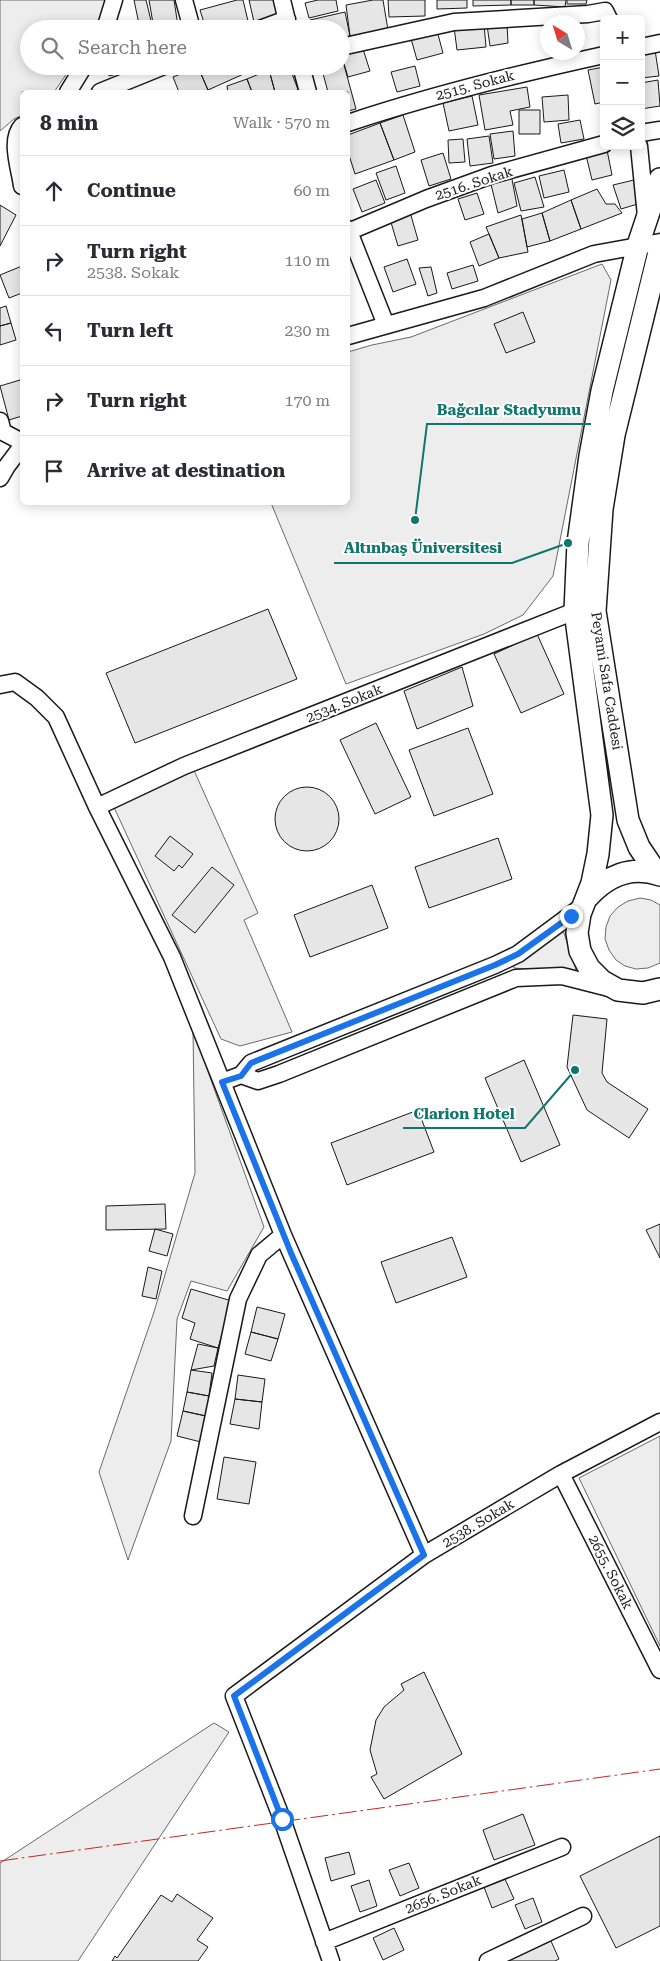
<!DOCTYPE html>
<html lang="en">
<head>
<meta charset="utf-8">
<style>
	body { margin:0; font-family:"Roboto Serif",serif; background:#f7f7f7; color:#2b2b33 }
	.controls { position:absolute; right:15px; top:15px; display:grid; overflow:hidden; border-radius:8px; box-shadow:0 2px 12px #0003 }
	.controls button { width:45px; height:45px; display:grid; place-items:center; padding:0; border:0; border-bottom:1px solid #e1e1e2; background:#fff; color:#2b2b33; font:25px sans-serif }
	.compass { position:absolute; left:540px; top:15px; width:45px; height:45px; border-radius:50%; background:#fff; box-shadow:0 2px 12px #0003; rotate:322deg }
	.stop { position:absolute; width:15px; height:15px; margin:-11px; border:4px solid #1a73e8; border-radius:50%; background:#fff }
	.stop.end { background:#1a73e8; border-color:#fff; box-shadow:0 1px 5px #0008 }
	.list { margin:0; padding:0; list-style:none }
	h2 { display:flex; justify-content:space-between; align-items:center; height:65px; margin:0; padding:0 20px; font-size:21px }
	h2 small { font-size:16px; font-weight:400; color:#7c7c81 }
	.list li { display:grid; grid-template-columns:32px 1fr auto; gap:15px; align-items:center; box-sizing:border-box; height:70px; padding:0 20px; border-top:1px solid #e1e1e2 }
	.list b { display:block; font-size:19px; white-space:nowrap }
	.list p { margin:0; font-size:16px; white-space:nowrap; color:#7c7c81 }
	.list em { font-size:16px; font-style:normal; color:#7c7c81 }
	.icon { flex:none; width:28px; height:28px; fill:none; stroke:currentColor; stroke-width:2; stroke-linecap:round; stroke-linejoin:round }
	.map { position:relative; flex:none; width:660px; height:1961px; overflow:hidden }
	.search { position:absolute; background:#fff; box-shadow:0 2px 12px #0003; left:20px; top:20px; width:330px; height:55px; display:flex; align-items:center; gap:12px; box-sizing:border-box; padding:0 18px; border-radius:28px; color:#7c7c81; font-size:19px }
	.panel { position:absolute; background:#fff; box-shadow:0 2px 12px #0003; left:20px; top:90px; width:330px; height:415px; border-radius:8px }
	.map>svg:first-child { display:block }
	.built { fill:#ededed; stroke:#6a6a6a }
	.building { fill:#e6e6e6; stroke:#1a1a1a }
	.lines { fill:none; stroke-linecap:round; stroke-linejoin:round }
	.minor-casing { stroke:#1a1a1a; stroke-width:19 }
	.major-casing { stroke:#1a1a1a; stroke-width:24 }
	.minor { stroke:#fff; stroke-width:16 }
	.major { stroke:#fff; stroke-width:21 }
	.power { stroke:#c62828; stroke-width:1; stroke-dasharray:18 4 2.5 4; stroke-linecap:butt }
	.route { stroke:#1a73e8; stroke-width:6 }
	.labels { text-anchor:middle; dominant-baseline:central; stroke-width:4; stroke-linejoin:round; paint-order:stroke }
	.street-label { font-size:14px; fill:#1a1a1a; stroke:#fff }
	.leader { fill:none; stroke:#0f766e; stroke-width:2 }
	.callout-dot { fill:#0f766e; stroke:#fff; stroke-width:2 }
	.callout-label { font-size:15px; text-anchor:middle; font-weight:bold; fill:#0f766e; stroke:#fff; stroke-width:4; stroke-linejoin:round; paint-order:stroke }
</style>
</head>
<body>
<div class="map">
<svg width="660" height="1961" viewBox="0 0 660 1961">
	<rect width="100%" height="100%" fill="#fff"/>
	<path class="built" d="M0,0h108l-9,29h-70v37h43l-18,26h-32v23l-8,4 -14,12z
		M602,264l9,16 -58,296 -30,39 -39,19 -138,50 -75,-181 77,-1v-150l24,-7 39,-8z
		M192,766l66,147 -14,7 48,112 -52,14 -19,-7 -109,-236z
		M640,898l11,2 9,5v58l-12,5 -12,1 -11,-3 -9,-6 -7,-10 -4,-11 1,-12 4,-11 8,-9 10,-6z
		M562,927l14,43 -6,3 -56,-5 -2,-4z
		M193,1030l71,197 -37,64 -36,-10 -14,38 -6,122 -43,119 -29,-88 55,-160 41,-139z
		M660,1436v210l-81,-168z
		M214,1723l15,9 -151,229h-78v-98z"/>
	<path class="building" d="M134,0h12l7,29h-13z
		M149,0h25l4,26 -24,3z
		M237,0h6l5,21 -26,8h-16l-6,-19z
		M249,0h27l3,16 -25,6z
		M318,0h18l2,11 -29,7 -4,-15z
		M373,0h10l5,30 -38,6 -4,-31z
		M388,0h37v16l-36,1z
		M437,0h30v8l-30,1z
		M473,0h38v5l-38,1z
		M511,0h23v5h-23z
		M534,0h32l-1,7 -31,-2z
		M567,0h20l-1,4h-19z
		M345,12l5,24 -9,2v-9h-29l-2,-9z
		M484,24l2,23 -29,3 -3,-23z
		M507,24l1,19 -18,3 -3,-21z
		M436,27l7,26 -26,7 -7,-25z
		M362,46l8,25 -22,6 -7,-23z
		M655,50l4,26 -18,2v-26z
		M341,54l15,55 -8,2v-19h-20l-7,-26h20z
		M107,66h24l1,4 -23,6z
		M246,66l2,6 -40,18 -10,-23z
		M281,66h8l10,26h-24l-6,-22z
		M415,66l5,20 -23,6 -6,-20z
		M198,67l10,23 -7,2h-22l-6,-15z
		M604,67v35l-9,2 -7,-34z
		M269,70l6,22h-23l-5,-13z
		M247,79l5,13h-24l-1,-6z
		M658,80l2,26 -19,3v-26z
		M527,87l3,20 -20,4 3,14 -28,5 -6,-35z
		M568,95l1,25 -25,2 -2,-25z
		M472,96l6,29 -29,6 -6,-28z
		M519,110h21v24h-21z
		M403,115l12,37 -21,8 -14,-37z
		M580,120l4,19 -23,4 -3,-19z
		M380,123l14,37 -39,14 -7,-22v-17z
		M513,131l2,25 -21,3 -4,-25z
		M489,136l4,27 -23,3 -3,-27z
		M463,139l2,23 -16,1 -1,-23z
		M607,150l5,25 -20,5 -6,-25z
		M443,153l8,26 -22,7 -8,-26z
		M396,166l9,27 -19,7 -10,-27z
		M564,170l5,22 -25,6 -5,-22z
		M511,174l6,32 -19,7 -8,-33z
		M535,177l9,30 -23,4 -7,-28z
		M376,180l9,23 -23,9 -9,-23z
		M634,180l7,23 -20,6 -8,-24z
		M597,189l9,15h9l7,9 -41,16 -10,-29z
		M477,193l7,21 -19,6 -7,-21z
		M571,200l10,29 -31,12 -8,-28z
		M0,205l16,10 -16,31z
		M410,212l8,28 -20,6 -8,-27z
		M542,213l8,28 -23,6 -5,-28z
		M521,215l7,37 -29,6 -13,-31z
		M489,234l10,24 -20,8 -9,-24z
		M407,259l9,25 -23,8 -9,-25z
		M473,265l5,16 -26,8 -5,-16z
		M22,266v27l-13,5 -9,-23z
		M431,267l6,26 -9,3 -9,-28z
		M6,306l5,17 -11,3v-18z
		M523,312l12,30 -29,11 -12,-29z
		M11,323l5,17 -16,5v-19z
		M20,380l2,6v30l-13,4 -9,-34z
		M268,609l29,70 -162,64 -29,-70z
		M537,634l27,60 -43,19 -27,-59z
		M462,667l11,39 -56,23 -13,-38z
		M376,723l35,74 -36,17 -35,-74z
		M468,728l25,66 -59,22 -25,-66z
		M275 819a32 32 0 1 1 64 0a32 32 0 1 1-64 0Z
		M170,836l23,18 -11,14 -3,-3 -5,6 -19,-15z
		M498,838l14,41 -83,29 -14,-41z
		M212,867l22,18 -39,48 -23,-18z
		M372,885l16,43 -78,29 -16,-42z
		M573,1015l34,4 -5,54 5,9 41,27 -19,29 -42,-28 -20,-43z
		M524,1060l36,85 -39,17 -36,-84z
		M418,1110l16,42 -87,33 -16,-42z
		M165,1204l1,25 -60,1v-24z
		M660,1224v34l-14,-28z
		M155,1229l18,5 -6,22 -18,-5z
		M452,1237l15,40 -71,26 -15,-41z
		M148,1267l14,4 -6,28 -14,-3z
		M191,1289l41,12 -14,47 -28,-9 5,-16 -13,-5z
		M257,1307l28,7 -7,25 -27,-7z
		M251,1332l27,7 -7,22 -26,-7z
		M198,1344l20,4 -4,18 -23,4z
		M191,1370l21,3 -3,23 -22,-4z
		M238,1375l27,4 -3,23 -27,-3z
		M187,1392l22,4 -3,20 -23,-5z
		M235,1399l27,3 -3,27 -29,-5z
		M183,1411l23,5 -5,26 -24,-6z
		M224,1457l32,5 -7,42 -32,-5z
		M424,1672l38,82 -78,45 -13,-22 6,-3 -7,-24 6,-30 8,-13 20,-17 -3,-6z
		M523,1814l12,31 -41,15 -11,-30z
		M660,1836v90l-44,22 -36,-72z
		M349,1852l6,22 -24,7 -6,-23z
		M409,1863l10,25 -19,8 -11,-26z
		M505,1879l9,20 -22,9 -8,-21z
		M369,1880l8,26 -17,6 -9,-26z
		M177,1894l36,24 -16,22 11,7 -10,14h-86l3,-5 2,2 44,-63 11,7z
		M533,1898l9,24 -17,7 -10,-24z
		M394,1928l10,22 -21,10 -10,-22z
		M551,1941l8,18 -4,2h-47z"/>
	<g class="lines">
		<g class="minor-casing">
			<path id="minor" d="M184,0l8,29
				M282,0l7,29
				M105,29l9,-29
				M260,29l27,-10
				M341,47l113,-25 134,-8 17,-3 4,8
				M641,47l19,-4
				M301,66l7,26
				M68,92l16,-26
				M100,92l64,-26
				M348,123c84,-28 169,-49 256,-68
				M22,126c-13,14 -2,43 0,60
				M641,133l19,-3
				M639,146l7,70
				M348,229l38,96
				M348,232l78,-33 66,-24 112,-31
				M348,336l136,-38 110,-44 66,-12
				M0,421l3,11 19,10
				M0,478l7,-12 15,-20
				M0,685l15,-3 22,16 19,19 41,90 75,150 111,278 141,320
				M97,807l87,-41 391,-155h10
				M241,1075l17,6 21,-7 237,-96 46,-2 47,12
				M222,1082l19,-7 10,-12 244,-98 23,-11 66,-49
				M561,1474l99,196
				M193,1516l45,-217 21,-44 24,-20
				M324,1942l238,-95
				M331,1961l-49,-142 -48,-123 190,-141 137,-81 99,-52
				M488,1961l95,-45"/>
		</g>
		<g class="major-casing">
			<path id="major" d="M660,179l-22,66 -36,146 -12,65 -12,87 -3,68 27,204 -4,39 -6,29 -12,31 -3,19 3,18 9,17 13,13 16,9 25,3 17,-4
				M657,874l-18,-27 -11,-27 -33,-209 7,-102 12,-74 46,-187
				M588,897c19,-21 43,-32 72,-22"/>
		</g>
		<use href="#minor" class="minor"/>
		<use href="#major" class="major"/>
		<path class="power" d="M0,1861l660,-92"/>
	</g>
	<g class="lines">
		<path class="route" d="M282,1819l-48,-123 190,-141 -133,-302 -69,-171 19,-6 10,-13 244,-98 23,-11 53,-38"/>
	</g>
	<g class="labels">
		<g class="street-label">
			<text transform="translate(475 85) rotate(-15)">2515. Sokak</text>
			<text transform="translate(474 183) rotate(-18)">2516. Sokak</text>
			<text transform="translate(607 681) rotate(81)">Peyami Safa Caddesi</text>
			<text transform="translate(344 703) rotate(-22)">2534. Sokak</text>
			<text transform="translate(478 1523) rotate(-31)">2538. Sokak</text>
			<text transform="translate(611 1572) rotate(63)">2655. Sokak</text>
			<text transform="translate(443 1894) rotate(-22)">2656. Sokak</text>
		</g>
	</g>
	<path class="leader" d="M415 520L427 424H591M568 543L512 563H334M575 1070L525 1128H403"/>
	<g class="callout-dot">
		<circle cx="415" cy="520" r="5"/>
		<circle cx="568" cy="543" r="5"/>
		<circle cx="575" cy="1070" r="5"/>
	</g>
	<g class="callout-label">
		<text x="509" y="415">Bağcılar Stadyumu</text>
		<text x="423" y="553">Altınbaş Üniversitesi</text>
		<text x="464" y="1119">Clarion Hotel</text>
	</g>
</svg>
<div class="controls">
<button>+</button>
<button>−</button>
<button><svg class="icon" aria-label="layers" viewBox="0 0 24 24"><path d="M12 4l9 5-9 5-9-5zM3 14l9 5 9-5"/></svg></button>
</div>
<svg class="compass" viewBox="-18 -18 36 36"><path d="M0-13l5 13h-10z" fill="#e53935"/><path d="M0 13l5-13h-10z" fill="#7c7c81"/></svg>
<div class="stop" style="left:282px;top:1819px"></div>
<div class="stop end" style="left:571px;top:916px"></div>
<div class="search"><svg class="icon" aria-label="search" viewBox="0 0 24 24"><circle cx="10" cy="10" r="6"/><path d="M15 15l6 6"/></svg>Search here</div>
<section class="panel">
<h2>8 min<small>Walk · 570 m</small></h2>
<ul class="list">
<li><svg class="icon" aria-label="ahead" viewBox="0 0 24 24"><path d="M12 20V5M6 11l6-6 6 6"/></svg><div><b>Continue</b></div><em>60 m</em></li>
<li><svg class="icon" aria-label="right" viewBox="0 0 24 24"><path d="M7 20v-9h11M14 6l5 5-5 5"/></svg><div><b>Turn right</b><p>2538. Sokak</p></div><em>110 m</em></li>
<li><svg class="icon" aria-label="left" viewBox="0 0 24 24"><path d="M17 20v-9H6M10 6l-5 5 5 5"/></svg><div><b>Turn left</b></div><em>230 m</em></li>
<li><svg class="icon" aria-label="right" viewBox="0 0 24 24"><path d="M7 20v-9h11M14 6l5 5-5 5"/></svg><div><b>Turn right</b></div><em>170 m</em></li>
<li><svg class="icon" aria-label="arrive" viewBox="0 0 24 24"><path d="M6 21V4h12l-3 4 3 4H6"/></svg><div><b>Arrive at destination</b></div></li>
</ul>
</section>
</div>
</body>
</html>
